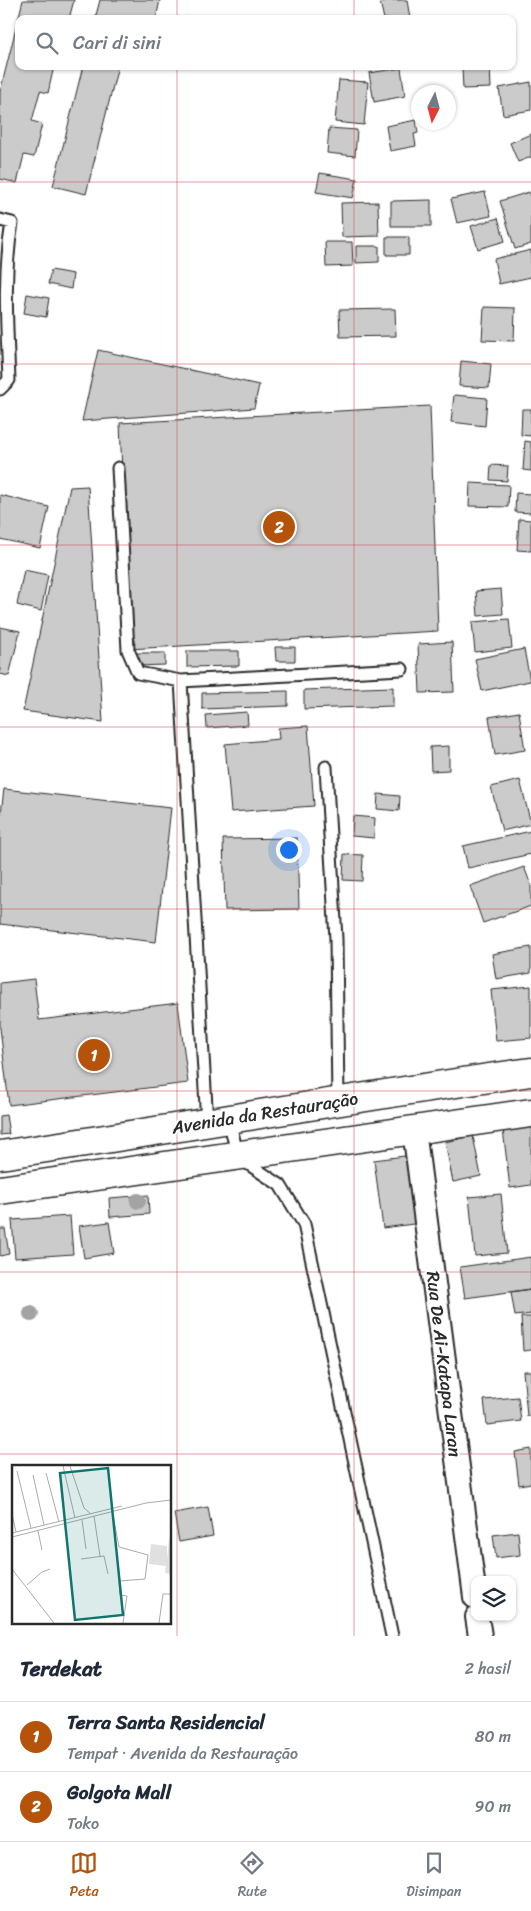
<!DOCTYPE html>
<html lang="id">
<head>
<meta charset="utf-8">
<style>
	body { margin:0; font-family:Sriracha,sans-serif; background:#f6f6f7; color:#1f2937 }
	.controls { position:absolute; right:15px; bottom:15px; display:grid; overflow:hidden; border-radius:10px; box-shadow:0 1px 4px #0004 }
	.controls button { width:45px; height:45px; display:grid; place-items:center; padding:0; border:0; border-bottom:1px solid #e0e1e3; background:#fff; color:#1f2937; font:25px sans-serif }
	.compass { position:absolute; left:411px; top:85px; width:45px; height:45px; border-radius:50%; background:#fff; box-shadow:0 1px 4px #0004; rotate:186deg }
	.you { position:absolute; left:288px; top:849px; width:18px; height:18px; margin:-12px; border:4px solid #fff; border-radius:50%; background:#1a73e8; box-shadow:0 0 0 8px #1a73e833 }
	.badge { display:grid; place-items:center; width:32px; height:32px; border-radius:50%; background:#b45309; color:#fff; font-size:16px; font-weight:700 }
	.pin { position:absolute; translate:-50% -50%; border:2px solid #fff; box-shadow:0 1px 5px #0006 }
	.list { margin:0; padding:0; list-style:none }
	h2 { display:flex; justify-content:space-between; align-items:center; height:65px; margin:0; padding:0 20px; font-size:21px }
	h2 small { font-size:16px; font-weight:400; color:#747a83 }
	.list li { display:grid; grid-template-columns:32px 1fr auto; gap:15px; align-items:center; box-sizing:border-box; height:70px; padding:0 20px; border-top:1px solid #e0e1e3 }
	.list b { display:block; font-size:19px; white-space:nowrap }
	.list p { margin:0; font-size:16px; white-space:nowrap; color:#747a83 }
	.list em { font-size:16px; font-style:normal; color:#747a83 }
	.icon { flex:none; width:28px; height:28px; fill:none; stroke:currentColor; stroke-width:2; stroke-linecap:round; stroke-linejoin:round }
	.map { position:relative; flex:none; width:531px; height:1636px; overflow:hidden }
	.search { position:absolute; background:#fff; box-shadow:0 1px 4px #0004; left:15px; right:15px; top:15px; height:55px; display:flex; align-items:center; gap:12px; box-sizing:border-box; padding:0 18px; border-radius:10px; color:#747a83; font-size:19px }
	.sheet { height:205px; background:#fff }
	nav { display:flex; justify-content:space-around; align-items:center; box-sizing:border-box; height:70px; border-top:1px solid #e0e1e3; background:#fff; font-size:14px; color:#747a83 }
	nav a { display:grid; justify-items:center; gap:2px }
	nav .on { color:#b45309 }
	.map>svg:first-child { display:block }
	.building { fill:#cbcbcb; stroke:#2b2b2b }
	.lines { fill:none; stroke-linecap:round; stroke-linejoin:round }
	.lane-casing { stroke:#2b2b2b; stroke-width:15 }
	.street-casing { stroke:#2b2b2b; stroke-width:26 }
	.primary-casing { stroke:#2b2b2b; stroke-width:31 }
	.lane { stroke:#fff; stroke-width:11 }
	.street { stroke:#fff; stroke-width:22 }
	.primary { stroke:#fff; stroke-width:28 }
	.tree { fill:#a3a3a3 }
	.grid { fill:none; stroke:#d1495b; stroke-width:1; stroke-opacity:0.55 }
	.labels { text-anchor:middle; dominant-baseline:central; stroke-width:4; stroke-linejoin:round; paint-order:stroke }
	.street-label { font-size:18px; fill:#2b2b2b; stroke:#fff }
	.inset-road { fill:none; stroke:#aaa; stroke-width:1 }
	.view { fill:#0f766e; fill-opacity:0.15; stroke:#0f766e; stroke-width:2.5 }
	.inset-edge { fill:none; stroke:#2b2b2b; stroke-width:2.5 }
</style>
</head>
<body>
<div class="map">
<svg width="531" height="1636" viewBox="0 0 531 1636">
	<rect width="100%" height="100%" fill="#fff"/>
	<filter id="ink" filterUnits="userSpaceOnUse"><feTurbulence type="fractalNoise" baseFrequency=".02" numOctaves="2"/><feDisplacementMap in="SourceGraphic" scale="10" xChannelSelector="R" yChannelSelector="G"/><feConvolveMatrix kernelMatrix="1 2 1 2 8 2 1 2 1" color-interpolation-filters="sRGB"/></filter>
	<g filter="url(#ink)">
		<path class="building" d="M23,0h51l-5,19h-50v47h35l-6,27 -8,-2 -8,30 10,3 -8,33 -10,-2 -7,28 -17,-4v-87z
			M100,0h60l-4,19h-61z
			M389,0h18l3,19h-26l-4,-17z
			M83,66h35l-32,128 -33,-8z
			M490,66l1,22 -28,1 -1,-21z
			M401,68l4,28 -31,6 -5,-29z
			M339,80l29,2 -4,43 -29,-3z
			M531,82v28l-28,5 -4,-27z
			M416,120l2,13 -4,1 2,12 -26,5 -4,-25z
			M329,128l28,2 -2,26 -28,-3z
			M531,134v23l-13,5 -8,-19z
			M320,173l37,6 -4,19 -37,-6z
			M485,192l6,24 -34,7 -6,-24z
			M529,192l2,8v44l-16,5 -15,-48z
			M431,200v26h-40v-25z
			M378,202l1,34 -37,1 -1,-34z
			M498,218l7,23 -27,8 -7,-23z
			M386,237h23v18h-23z
			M325,242h27l1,24 -27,1z
			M356,246h23v16l-23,1z
			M531,250v27l-32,7 -5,-25z
			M51,270l22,4 -2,15 -23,-5z
			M27,294l22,4 -3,19 -22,-4z
			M484,307l31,1 -1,33 -32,-1z
			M395,309l1,27 -56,1 -1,-27z
			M98,350l161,35 -5,23 -172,13z
			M461,361l30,3 -2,24 -30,-2z
			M454,395l33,3 -2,28 -34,-4z
			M430,406l8,225 -309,18 -9,-226z
			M522,409h9v27l-10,-1z
			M525,441l6,1v29l-8,-1z
			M491,465l17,1 -1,15 -17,-1z
			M470,483l39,2 -1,22 -39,-1z
			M88,486l15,236 -80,-11 47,-224z
			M516,493l15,1v19l-16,-1z
			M0,495l49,12 -9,41 -40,-9z
			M519,519l12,1v31l-14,-1z
			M24,570l24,5 -7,36 -24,-6z
			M501,589l2,25 -25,2 -2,-25z
			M509,619l3,29 -37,4 -3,-30z
			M0,627l20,4 -11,45 -9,-2z
			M452,642l2,50 -34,1 -2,-49z
			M275,647h20v14h-19z
			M524,649l6,32 -48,10 -7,-32z
			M187,651h52v15l-52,1z
			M136,653h29v12l-29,1z
			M393,687v19l-89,3v-19z
			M288,691v15l-86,3v-16z
			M247,712l1,13 -41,3 -1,-13z
			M519,712l6,38 -30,5 -6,-38z
			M308,726l6,80 -83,6 -6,-68 54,-5 -1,-11z
			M449,746v24l-18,1 -1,-24z
			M520,780l11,44 -29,7 -11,-44z
			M4,789l167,19 -15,134 -156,-18v-103z
			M378,794l22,2 -1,15 -22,-2z
			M353,816l22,2 -1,20 -22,-2z
			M531,831v23l-63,14 -5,-22z
			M297,838l2,71 -74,1 -2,-71z
			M344,854l19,1 -1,26 -19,-1z
			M524,867l7,18v21l-48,17 -13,-37z
			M531,947v26l-35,6 -4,-25z
			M34,979l5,41 139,-17 10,80 -179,22 -9,-77v-45z
			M531,986v52l-35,3 -5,-51z
			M6,1115l3,19 -9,1v-19z
			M531,1117v68l-21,3 -8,-67z
			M473,1136l8,40 -28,6 -8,-40z
			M412,1155l9,68 -38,5 -9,-68z
			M501,1194l6,59 -32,3 -6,-59z
			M148,1195l1,19 -39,3 -1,-19z
			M70,1216l3,38 -58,4 -3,-38z
			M109,1222l5,31 -30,5 -5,-32z
			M0,1229h5l4,25 -9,2z
			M531,1257v32l-66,9 -5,-31z
			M531,1289v25l-16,2 -4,-24z
			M521,1317h10v33l-8,1z
			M523,1371h8v45h-4z
			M518,1397l3,24 -34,4 -3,-25z
			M531,1449v34l-12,2 -4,-33z
			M208,1507l5,29 -34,6 -5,-29z
			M518,1532l2,23 -24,3 -3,-23z"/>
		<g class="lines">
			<g class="lane-casing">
				<path id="lane" d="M0,220l12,3c-9,52 -5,104 -3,157l-9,9
					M118,468l10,182 10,23 43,8 221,-12
					M181,681l26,442
					M326,767l10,172 2,163
					M229,1120l9,37 42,28 24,39 88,412"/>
			</g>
			<g class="street-casing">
				<path id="street" d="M414,1130l61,467
					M477,1617l3,19"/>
			</g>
			<g class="primary-casing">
				<path id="primary" d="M0,1155c177,-26 354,-58 531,-83
					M0,1190l531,-77"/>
			</g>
			<use href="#lane" class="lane"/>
			<use href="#street" class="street"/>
			<use href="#primary" class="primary"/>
		</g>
		<g class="tree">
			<circle cx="138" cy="1201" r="8"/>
			<circle cx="31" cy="1314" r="8"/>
		</g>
	</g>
	<path class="grid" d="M177,0v19M354,0v19M177,66v1570M354,66v1570M0,182h531M0,364h531M0,545h531M0,727h531M0,909h531M0,1091h531M0,1272h531M0,1454h531"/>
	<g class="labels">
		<g class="street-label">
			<text transform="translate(265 1113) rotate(-9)">Avenida da Restauração</text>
			<text transform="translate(444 1364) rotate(83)">Rua De Ai-Katapa Laran</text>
		</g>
	</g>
	<g transform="translate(12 1465)">
		<rect width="159" height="159" fill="#fff"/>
		<path d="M157,74h2v35l-6,-1 1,-7 -17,-2 2,-20 16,2v13z" fill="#e0e0e0"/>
		<path class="inset-road" d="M51,1l12,52M58,1l14,42 7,6M5,6l14,57M34,8l13,49M21,10l11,50M0,49l4,18M101,50l6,32 29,8 -3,24 -26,2 1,14 7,1 -4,27M82,51l6,40M70,55l4,29M26,66l4,19M0,68l110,-27M0,72l134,-34 25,-3M69,94l23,-3 4,18M0,104l42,54M15,120l15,-13 8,-3M147,158l4,-29h8"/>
		<path class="view" d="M96,3l15,147 -48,5 -15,-147z"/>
		<rect width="159" height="159" class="inset-edge"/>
	</g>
</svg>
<div class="controls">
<button><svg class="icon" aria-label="layers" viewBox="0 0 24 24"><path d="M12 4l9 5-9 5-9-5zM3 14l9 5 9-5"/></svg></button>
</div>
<svg class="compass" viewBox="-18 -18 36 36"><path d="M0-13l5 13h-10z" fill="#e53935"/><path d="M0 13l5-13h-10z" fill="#747a83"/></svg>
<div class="you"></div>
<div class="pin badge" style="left:94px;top:1055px">1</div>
<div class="pin badge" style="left:279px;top:527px">2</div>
<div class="search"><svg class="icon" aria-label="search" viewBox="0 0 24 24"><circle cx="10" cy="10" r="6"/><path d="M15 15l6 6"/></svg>Cari di sini</div>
</div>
<section class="sheet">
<h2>Terdekat<small>2 hasil</small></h2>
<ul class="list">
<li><span class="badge">1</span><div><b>Terra Santa Residencial</b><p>Tempat · Avenida da Restauração</p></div><em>80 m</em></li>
<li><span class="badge">2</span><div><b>Golgota Mall</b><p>Toko</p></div><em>90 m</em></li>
</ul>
</section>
<nav>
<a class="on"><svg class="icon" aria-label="map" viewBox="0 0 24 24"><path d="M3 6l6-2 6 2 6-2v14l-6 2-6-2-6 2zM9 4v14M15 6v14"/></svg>Peta</a>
<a><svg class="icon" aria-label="directions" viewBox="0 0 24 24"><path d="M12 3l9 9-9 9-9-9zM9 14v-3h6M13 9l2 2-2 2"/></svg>Rute</a>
<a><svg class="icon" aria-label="saved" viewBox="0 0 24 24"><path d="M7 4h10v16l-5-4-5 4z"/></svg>Disimpan</a>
</nav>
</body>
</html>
